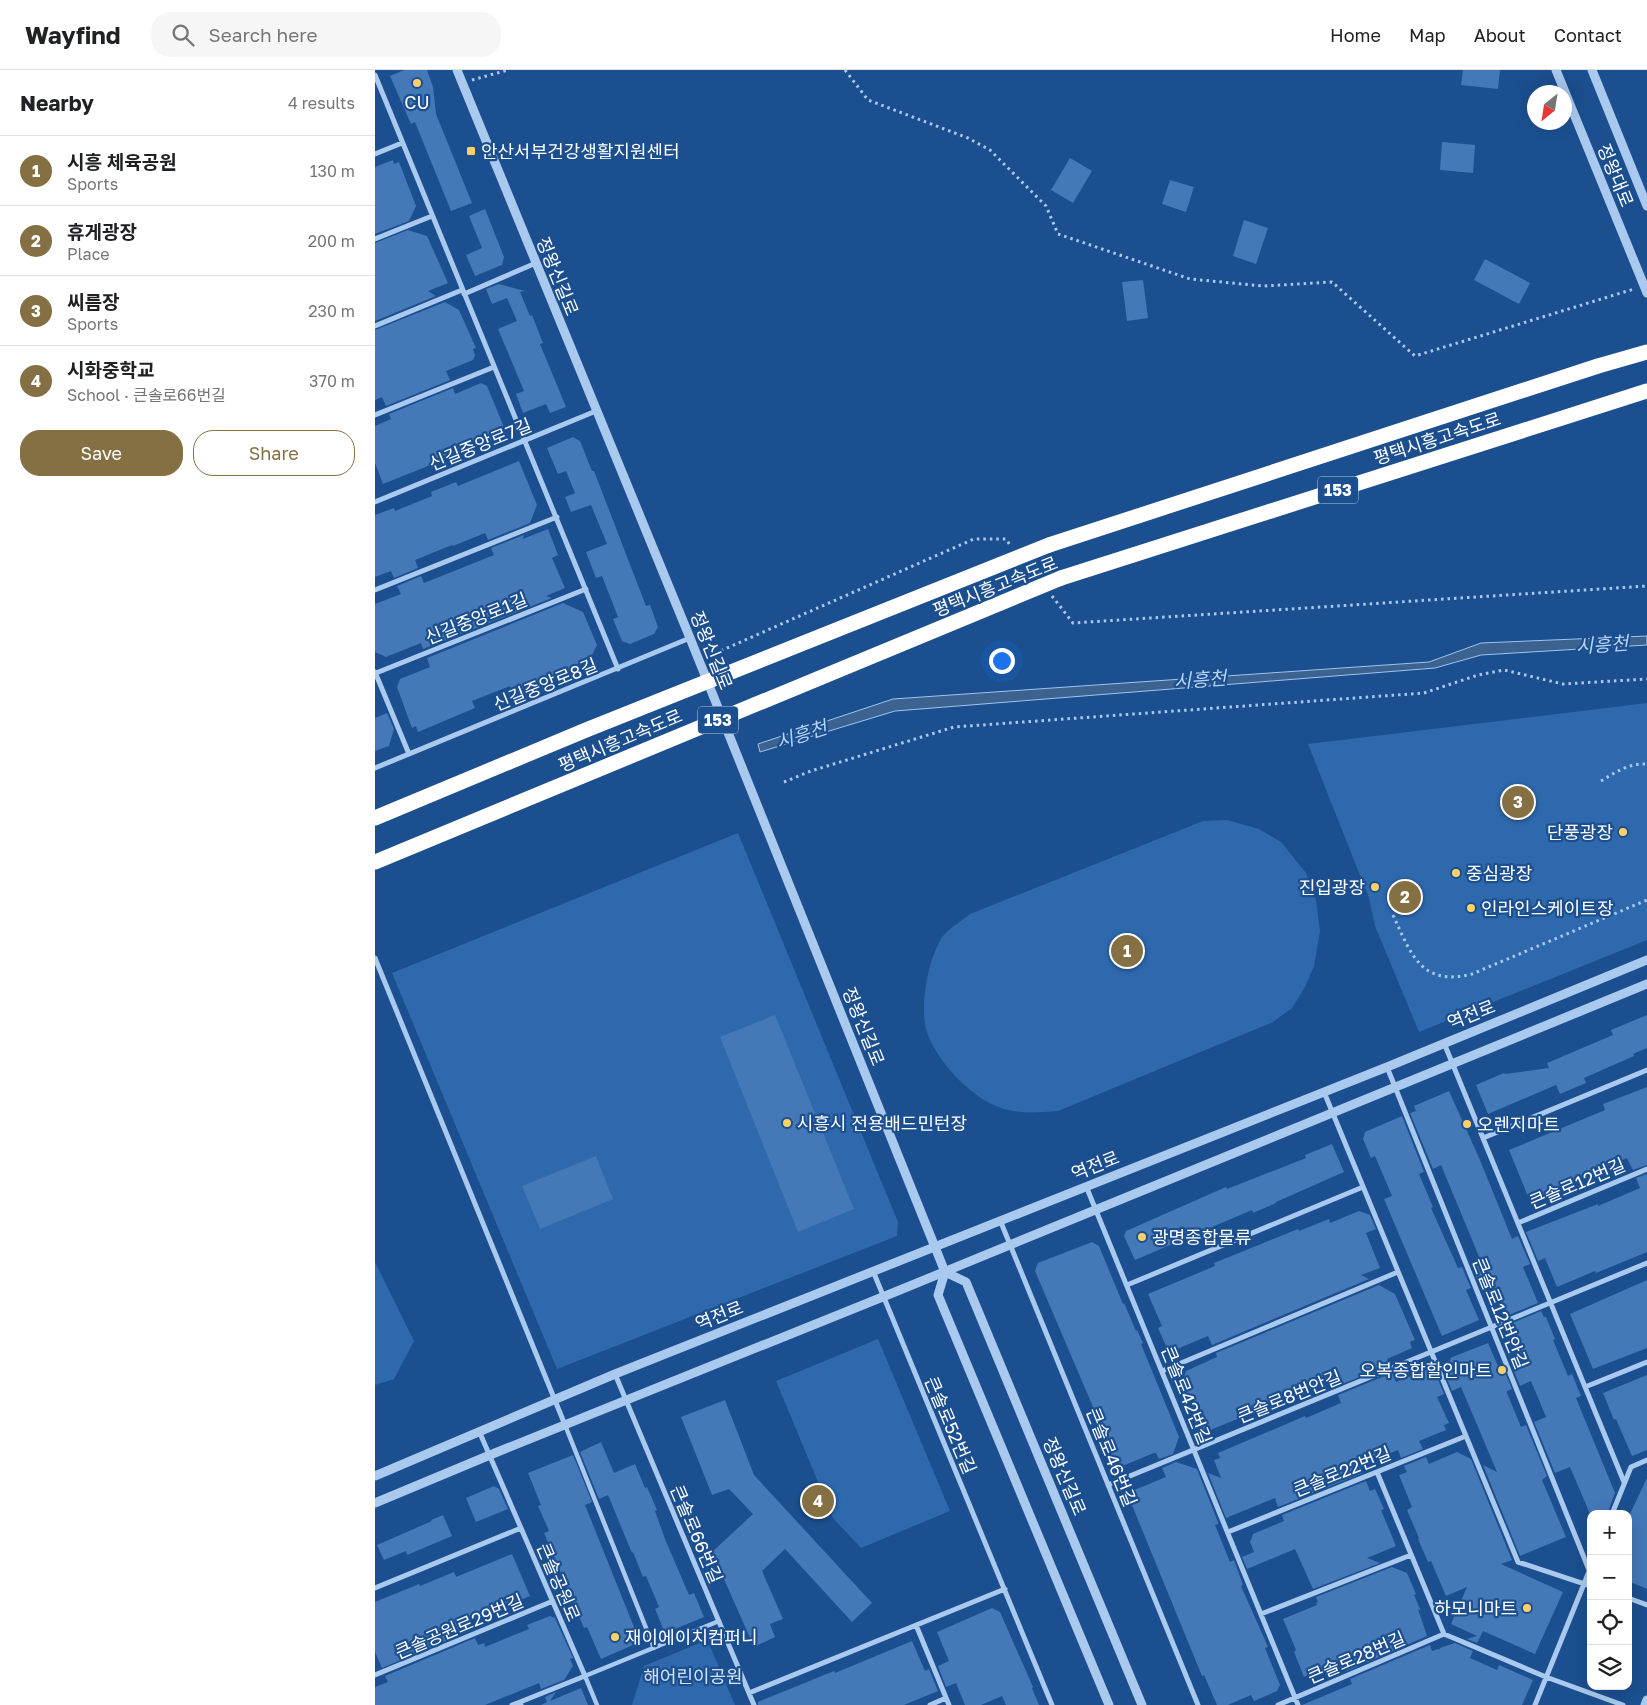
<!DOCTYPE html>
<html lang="en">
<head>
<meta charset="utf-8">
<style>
	body { margin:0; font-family:"Golos Text","Noto Sans KR",sans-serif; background:#f6f6f6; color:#202124 }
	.controls { position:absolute; right:15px; bottom:15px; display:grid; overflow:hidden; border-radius:10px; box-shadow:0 5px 20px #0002 }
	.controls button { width:45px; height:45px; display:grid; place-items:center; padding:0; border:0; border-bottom:1px solid #e0e0e0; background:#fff; color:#202124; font:25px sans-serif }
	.compass { position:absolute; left:1152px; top:15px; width:45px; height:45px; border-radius:50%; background:#fff; box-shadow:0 5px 20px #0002; rotate:210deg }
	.you { position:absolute; left:626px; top:590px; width:18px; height:18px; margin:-12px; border:4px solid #fff; border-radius:50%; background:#1a73e8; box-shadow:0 0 0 8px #1a73e833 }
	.badge { display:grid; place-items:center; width:32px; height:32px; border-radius:50%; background:#847042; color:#fff; font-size:16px; font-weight:700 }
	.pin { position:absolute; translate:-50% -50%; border:2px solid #fff; box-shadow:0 1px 5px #0006 }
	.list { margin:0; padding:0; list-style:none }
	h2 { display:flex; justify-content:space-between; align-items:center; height:65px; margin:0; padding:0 20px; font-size:21px }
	h2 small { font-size:16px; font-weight:400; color:#757577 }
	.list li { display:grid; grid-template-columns:32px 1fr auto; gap:15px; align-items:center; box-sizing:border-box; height:70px; padding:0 20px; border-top:1px solid #e0e0e0 }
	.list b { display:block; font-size:19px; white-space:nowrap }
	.list p { margin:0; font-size:16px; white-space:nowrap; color:#757577 }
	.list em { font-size:16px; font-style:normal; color:#757577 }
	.actions { display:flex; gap:10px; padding:15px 20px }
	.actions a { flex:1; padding:11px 0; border:1px solid #847042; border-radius:20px; text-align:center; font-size:18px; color:#847042 }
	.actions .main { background:#847042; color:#fff }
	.icon { flex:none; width:28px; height:28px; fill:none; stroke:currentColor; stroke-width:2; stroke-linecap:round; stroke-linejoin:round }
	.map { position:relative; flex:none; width:1272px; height:1635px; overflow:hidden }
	header { display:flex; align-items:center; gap:30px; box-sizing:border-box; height:70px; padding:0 25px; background:#fff; border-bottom:1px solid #e0e0e0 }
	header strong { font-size:24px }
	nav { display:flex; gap:28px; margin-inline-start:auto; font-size:18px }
	.search { width:350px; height:45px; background:#f6f6f6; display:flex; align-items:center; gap:12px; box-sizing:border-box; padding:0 18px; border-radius:20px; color:#757577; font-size:19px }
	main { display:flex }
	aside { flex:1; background:#fff }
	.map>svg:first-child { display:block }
	.green { fill:#2e69ad }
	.water { fill:#3c6290; stroke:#9cc4f0 }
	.building { fill:#4478b7 }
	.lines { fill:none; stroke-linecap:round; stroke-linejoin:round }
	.path { stroke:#a9c9ee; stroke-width:3; stroke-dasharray:2.5 4; stroke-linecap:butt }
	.pedestrian { stroke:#a9c9ee; stroke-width:4.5 }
	.minor { stroke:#a9c9ee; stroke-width:5 }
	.tertiary { stroke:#a9c9ee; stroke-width:9 }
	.motorway { stroke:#fff; stroke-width:15 }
	.motorway-bridge { stroke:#fff; stroke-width:15 }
	.poi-dot { fill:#ffd166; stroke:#1b4f8f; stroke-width:2 }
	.labels { text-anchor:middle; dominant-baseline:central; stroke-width:4.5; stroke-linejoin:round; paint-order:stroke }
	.shield { fill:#1b4f8f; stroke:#bbcadd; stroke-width:1 }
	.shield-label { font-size:16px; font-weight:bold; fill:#fff }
	.poi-label { font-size:18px; fill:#fff; stroke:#1b4f8f; text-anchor:start }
	.street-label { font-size:18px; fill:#fff; stroke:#1b4f8f }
	.park-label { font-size:18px; fill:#cfe3fa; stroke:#1b4f8f }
	.water-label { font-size:19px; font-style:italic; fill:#b5d3f5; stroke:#1b4f8f }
</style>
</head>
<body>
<header>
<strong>Wayfind</strong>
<div class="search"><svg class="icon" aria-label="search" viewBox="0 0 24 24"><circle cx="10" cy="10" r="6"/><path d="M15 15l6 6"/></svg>Search here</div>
<nav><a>Home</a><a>Map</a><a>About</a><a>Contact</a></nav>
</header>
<main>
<aside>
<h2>Nearby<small>4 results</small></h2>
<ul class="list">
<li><span class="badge">1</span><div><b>시흥 체육공원</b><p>Sports</p></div><em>130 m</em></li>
<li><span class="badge">2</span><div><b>휴게광장</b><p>Place</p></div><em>200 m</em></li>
<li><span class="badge">3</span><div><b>씨름장</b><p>Sports</p></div><em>230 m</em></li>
<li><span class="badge">4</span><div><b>시화중학교</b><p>School · 큰솔로66번길</p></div><em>370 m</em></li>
</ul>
<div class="actions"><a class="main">Save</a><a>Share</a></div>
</aside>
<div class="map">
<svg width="1272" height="1635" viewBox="0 0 1272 1635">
	<rect width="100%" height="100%" fill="#1b4f8f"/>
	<path class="green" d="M1272,633v237l-228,92 -44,-106 -6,-28 -61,-154z
		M852,750l32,9 22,13 25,31 10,27 4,31 -6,35 -9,21 -13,21 -19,14 -215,89c-17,1 -34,3 -50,-1 -33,-7 -73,-49 -82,-81 -6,-26 2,-71 17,-93 6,-8 19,-15 27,-22l233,-93z
		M363,763l160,389 -1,14 -340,133 -165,-396z
		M0,1192l39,79 -20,38 -19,6z
		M503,1269l72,172 -89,37 -28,-30 -57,-137z
		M327,1572l8,4 25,59h-103l12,-39z"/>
	<path class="water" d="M1272,566v9l-166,10 -46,13 -540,43 -135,41 -2,-8 135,-45 536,-37 52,-19z"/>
	<path class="building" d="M29,0h23l6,17 3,27 36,89 -21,8 -36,-89 -4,2 -21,-48z
		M1088,0h37l-2,19 -37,-4z
		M1067,72l33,3 -2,28 -33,-3z
		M695,88l22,13 -19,32 -22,-13z
		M18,90l1,4 5,-2 17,44 -7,15 -34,13v-67z
		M795,110l24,7 -8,25 -24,-8z
		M110,139l19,48 -2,8 -27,11 -9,-21 16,-7 -13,-32z
		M869,150l24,8 -12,36 -23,-8z
		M33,160l19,6 21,47 -20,8 8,5 -61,25v-78z
		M1110,189l45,24 -11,21 -45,-24z
		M768,210l5,38 -21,3 -5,-39z
		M124,214l26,7 -5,1 10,24 2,-1 11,28 -3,1 26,63 -16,6 -4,-9 -23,9 -7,-19 8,-3 -26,-62 19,-8 -10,-23 -15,6 -6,-15z
		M70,232l14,8 17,38 -3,1 2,6 -2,5 -27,11 4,9 -64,26 -4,-9 -7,3v-70z
		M106,313l6,3 17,41 -4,9 -57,22v2l-60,24 -8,-21v-37l16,-7 -2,-5 64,-26 2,6z
		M198,367l7,4 12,30h2l52,135 4,-1 8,22 -4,7 -24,10 -8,-3 -9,-22 5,-2 -16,-41 -6,2 -10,-26 21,-8 -16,-39 -20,7 -6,-15 10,-4 -9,-22 -8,3 -11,-26z
		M144,391l18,44 -7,18 -42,17 -3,-7 -32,13 -1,-1 -37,15 3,8 -24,10 -3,-7 -16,6v-62l19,-7 1,3 37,-15 -1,-4 25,-10 2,4z
		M173,459l10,26 -6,3 13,30 -19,8 6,2 -129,51 -2,-6 -35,14 -11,-5v-48l26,-10 -4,-8 24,-10 3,7 70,-28 -3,-7 33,-13 -1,4z
		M188,533l20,9 14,33 -8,16 -21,8 1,2 -55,23 -4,-8 -38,15 3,7 -57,24 -2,-6 -4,2 -15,-41 3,-8 30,-12 -3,-9z
		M12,643l7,16 -5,17 -14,5v-33z
		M400,945l79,194 -56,23 -78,-195z
		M1272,945v33l-14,6 1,2 -50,22 2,5 -26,11 -4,-9 -68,29 -12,-29 28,-12 1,1 44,-6 -2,-5 66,-28 -2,-5z
		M1272,1017v78l-14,5 -6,-12 -94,40 -6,-4 -18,-44 96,-40 -2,-6z
		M1074,1021l31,69 32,79 6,-3 12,28 -7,3 15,36 -34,14 -15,-36 -10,4 -8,-22 9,-4 -39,-94 -8,4 -23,-56 6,-2 -2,-5z
		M1027,1046l22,56 -5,2 14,33 -2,1 27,60 4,-1 9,21 -5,2 13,30 -37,16 -58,-137 8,-3 -17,-40 -4,2 -8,-19 2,-7z
		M957,1074l12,28 -68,30v1l-23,10 -1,-3 -117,50 -11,-24 2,-5 100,-44 1,2 79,-31 -1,-3z
		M221,1086l17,43 -73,30 -18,-43z
		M1272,1104v78l-51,21 -1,-2 -38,16 -12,-29 -7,3 -12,-29 72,-28v2l42,-18 -4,-10z
		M984,1141l11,4 6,14 -10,4 14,35 -19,7 8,4 -157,66 -4,-9 -31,13 -1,-4 -9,3 -9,-20 4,-2 -14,-32 67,-28 -1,-3 84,-34 1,2 30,-12 1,4z
		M717,1172l7,4 24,58 1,-1 12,28 1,-1 6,13 -2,1 38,93 -6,17 -14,5 -3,-6h-2l-39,16 -11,-25 4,-2 -73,-171 3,-8z
		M1272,1210v68l-54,21 -23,-55z
		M1004,1215l16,9 20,46 -5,2 2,6 -25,11 2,6 -54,22 -3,-7 -129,53 -21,-50 4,-12 31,-14 -1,-4z
		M1166,1241l3,6h2l9,22 -2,1 15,36 4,-2 9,22 -5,2 39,95 -8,21h-17l-20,-47 -15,6 -21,-51 12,-5 -15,-36 -11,5 -8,-20 10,-4 -14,-37z
		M1113,1273l12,28 4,-1 8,19 -5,2v2l14,34 5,-2 21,51 -5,4 24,57 -46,19 -37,-91 14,7 -36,-85 -9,4 -11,-27 10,-4 -1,-2z
		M1058,1297l11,27 -7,3 12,26 -5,2 2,5 -27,11 4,8 -22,9 -3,-8 -38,16 3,7 -85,34 -3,-9 -49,20 -18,-45 13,5 -7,-18 6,-2 -2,-5 87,-37 1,2 35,-15 -3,-8 54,-22 4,9z
		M1272,1305v75l-15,6 -16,-37 -2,1 -11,-27z
		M350,1330l29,75 118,128 -20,19 -67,-73 -23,22 21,48 -13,5 5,13 -21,10 -42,-95 41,-38 -24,-25 -17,6 -31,-78z
		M226,1372l13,31 21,-9 10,24 2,-1 10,23 -2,1 10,28 24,56 5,-2 10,24 -39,16 -10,-24 4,-2 -13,-31 -3,1 -10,-25 -1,1 -24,-58 -9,4 -19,-47z
		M1082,1382l14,7 41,101 -11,4 62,28 -28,62 -52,-23 -6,12 -10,-4 10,-3 -26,-12 16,-37 -21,9 -15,-35 -3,1 -10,-23 1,-1 -12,-28 5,-3 -13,-32 8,-3 -3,-6 22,-9 3,7z
		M198,1385l19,47 -7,3 55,137 -39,17 -14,-32 -3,1 -40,-95 5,-2 -11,-25 3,-1 -13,-32z
		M801,1392l21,7 21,53v2l-3,1 15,37 4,-2 9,25 -2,1 27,61 -3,1 15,37 -3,6 -23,10 -3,-6 -23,10h-11l-13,-30 -2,1 -75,-183 39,-16 -4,-9z
		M1272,1408v111l-19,-8v-63z
		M991,1411l4,10 5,-2 9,20 -3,1 15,36 -29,12 13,5 -67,26 -18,-40 -48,20 -5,-12 12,-5 -4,-10 3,-8 31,-13 -2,-6z
		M119,1416l5,3 9,20 -32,13 -10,-24z
		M68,1445l9,21 -45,19 -1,-4 -22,9 -7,-15 55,-24 -1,-1z
		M137,1484l18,42 -62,26 4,8 -90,38 -7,-16v-50l44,-18 1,2 34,-14 2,5z
		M1017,1497l15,6 9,21 -2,1 7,16 -3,-2 9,27 -80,35 -5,-10 -38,16 -10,-25 2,-2 -13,-31 34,-14 -1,-2 2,-1 -2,-5z
		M617,1538l8,4 33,75 -1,1 7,17h-33l-4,-9 -21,9h-16l-9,-22 -10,4 -8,-21 11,-5 -12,-29z
		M175,1546l5,2 18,40 -3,1 3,7 -9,14 -23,9 -2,-6 -54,22h-110v-18l13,-5 -3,-6 90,-38 3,7 6,-2 1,4 44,-18 -2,-4z
		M537,1571l13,30 4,-2 9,22 -34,14h-146v-3l76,-31 1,2z
		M1080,1573l18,8 -3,7 27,12 2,-5 34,15 -11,25h-220l50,-21 -2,-5 80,-34 2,6 6,-2 1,1 1,-2z
		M206,1618l7,17h-47l6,-3 -2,-5 11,-5 -6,9z"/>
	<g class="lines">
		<path class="path" d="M470,0l23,30 100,38 22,12 56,56 12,28 132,45 73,7 69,-4 83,74 219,-67
			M97,10l36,-10
			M677,526l21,27 574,-37
			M334,586l265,-117h32l4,6
			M1226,711c15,-9 28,-18 46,-17
			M409,712l27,-11 143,-44 470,-34 54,-18 26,-5 59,14 84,-5
			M1018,845c18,39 28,72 79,59l175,-74"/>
		<path class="pedestrian" d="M190,1355l89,223
			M222,1635l-12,-29 134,-55"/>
		<path class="minor" d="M0,5l243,594
			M0,84l27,-11
			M0,169l57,-23
			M89,224l72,-31
			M0,256l87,-36
			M0,345l119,-48
			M0,432l221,-91
			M0,520l182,-73
			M0,602l34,82
			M1,603l210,-84
			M0,698l315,-130
			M0,888l190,467
			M1069,973l180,439
			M1012,997l202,503
			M949,1022l194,470 73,24
			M1108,1068l164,-68
			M711,1116l212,519
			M625,1150l198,485
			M1143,1153l129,-54
			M498,1201l179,434
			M752,1215l236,-98
			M787,1301l236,-99
			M240,1304l139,331
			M1210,1317l62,-25
			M104,1361l106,245 -65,26 1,3
			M1002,1402l67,162 102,43 77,28
			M733,1415l539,-222
			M1237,1444l19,-47 16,-7
			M853,1462l238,-96
			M0,1518l146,-60
			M1253,1528l19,7
			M886,1544l150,-59
			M541,1555l33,80
			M0,1605l178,-74
			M374,1623l256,-104
			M137,1635l8,-3
			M555,1635l16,-7
			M903,1635l166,-71
			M1160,1635l55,-136"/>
		<path class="tertiary" d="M82,0l233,568 255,634 -7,23 171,410
			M1181,0l91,223
			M1217,0l55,136
			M570,1202l21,10 176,423
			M0,1406l240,-102 772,-307 260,-107
			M0,1433l115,-48 405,-163 752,-308
			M1270,1635l2,-5"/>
		<path class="motorway" d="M674,475l549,-179 49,-14
			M686,508l586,-187"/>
		<path class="motorway-bridge" d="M0,748l211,-88 463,-185
			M0,792l686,-284"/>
	</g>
	<g class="poi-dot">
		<circle cx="42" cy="13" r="5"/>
		<rect x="91" y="76" width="10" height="10" rx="2.5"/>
		<circle cx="1248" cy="762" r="5"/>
		<circle cx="1081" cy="803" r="5"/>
		<circle cx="1000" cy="817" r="5"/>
		<circle cx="1096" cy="838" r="5"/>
		<circle cx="412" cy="1053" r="5"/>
		<circle cx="1092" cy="1054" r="5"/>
		<circle cx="767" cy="1167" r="5"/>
		<circle cx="1127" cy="1300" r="5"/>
		<circle cx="1152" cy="1538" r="5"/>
		<circle cx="240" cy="1567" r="5"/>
	</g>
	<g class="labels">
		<g class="shield">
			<rect x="943" y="406.5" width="40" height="27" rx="4"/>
			<rect x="323" y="636.5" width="40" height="27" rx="4"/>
		</g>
		<g class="shield-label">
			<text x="963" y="420">153</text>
			<text x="343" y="650">153</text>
		</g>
		<g class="poi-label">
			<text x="42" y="32" text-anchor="middle">CU</text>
			<text x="106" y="81">안산서부건강생활지원센터</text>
			<text x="1238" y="762" text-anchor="end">단풍광장</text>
			<text x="1091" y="803">중심광장</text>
			<text x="990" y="817" text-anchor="end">진입광장</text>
			<text x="1106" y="838">인라인스케이트장</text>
			<text x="422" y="1053">시흥시 전용배드민턴장</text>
			<text x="1102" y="1054">오렌지마트</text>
			<text x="777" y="1167">광명종합물류</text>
			<text x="1117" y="1300" text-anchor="end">오복종합할인마트</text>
			<text x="1142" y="1538" text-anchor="end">하모니마트</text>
			<text x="250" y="1567">재이에이치컴퍼니</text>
		</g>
		<g class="street-label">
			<text transform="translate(1241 105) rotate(68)">정왕대로</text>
			<text transform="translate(183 206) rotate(68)">정왕신길로</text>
			<text transform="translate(1062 368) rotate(-18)">평택시흥고속도로</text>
			<text transform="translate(105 374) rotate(-22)">신길중앙로7길</text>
			<text transform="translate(620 516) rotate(-22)">평택시흥고속도로</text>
			<text transform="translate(101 548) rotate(-22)">신길중앙로1길</text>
			<text transform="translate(337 580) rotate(68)">정왕신길로</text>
			<text transform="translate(170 614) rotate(-22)">신길중앙로8길</text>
			<text transform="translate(245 670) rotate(-23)">평택시흥고속도로</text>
			<text transform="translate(1096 944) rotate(-22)">역전로</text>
			<text transform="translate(489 956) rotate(68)">정왕신길로</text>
			<text transform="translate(720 1095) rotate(-22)">역전로</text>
			<text transform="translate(1202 1113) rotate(-23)">큰솔로12번길</text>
			<text transform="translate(1126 1243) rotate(68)">큰솔로12번안길</text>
			<text transform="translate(344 1245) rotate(-22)">역전로</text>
			<text transform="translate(812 1325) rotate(68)">큰솔로42번길</text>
			<text transform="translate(914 1326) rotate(-22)">큰솔로8번안길</text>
			<text transform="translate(576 1355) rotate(67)">큰솔로52번길</text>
			<text transform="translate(737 1387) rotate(68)">큰솔로46번길</text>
			<text transform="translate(967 1401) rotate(-22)">큰솔로22번길</text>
			<text transform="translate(690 1406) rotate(67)">정왕신길로</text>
			<text transform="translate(322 1464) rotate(67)">큰솔로66번길</text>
			<text transform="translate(184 1512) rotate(67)">큰솔공원로</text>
			<text transform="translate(84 1556) rotate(-23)">큰솔공원로29번길</text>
			<text transform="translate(981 1587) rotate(-23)">큰솔로28번길</text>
		</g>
		<g class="park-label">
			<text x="318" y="1606">해어린이공원</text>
		</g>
		<g class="water-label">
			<text transform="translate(1227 574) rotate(-4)">시흥천</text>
			<text transform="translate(825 609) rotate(-4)">시흥천</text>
			<text transform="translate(426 664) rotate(-18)">시흥천</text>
		</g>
	</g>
</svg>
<div class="controls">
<button>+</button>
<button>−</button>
<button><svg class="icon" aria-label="locate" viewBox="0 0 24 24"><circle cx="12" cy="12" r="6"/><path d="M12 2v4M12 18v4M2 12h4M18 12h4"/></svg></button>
<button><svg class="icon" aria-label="layers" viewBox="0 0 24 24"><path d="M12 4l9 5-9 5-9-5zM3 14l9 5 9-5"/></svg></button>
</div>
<svg class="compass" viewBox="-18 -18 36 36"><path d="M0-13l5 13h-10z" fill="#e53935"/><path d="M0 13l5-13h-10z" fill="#757577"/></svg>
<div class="you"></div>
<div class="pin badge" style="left:752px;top:881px">1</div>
<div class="pin badge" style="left:1030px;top:827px">2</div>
<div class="pin badge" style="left:1143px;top:732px">3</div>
<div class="pin badge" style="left:443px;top:1431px">4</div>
</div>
</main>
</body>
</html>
